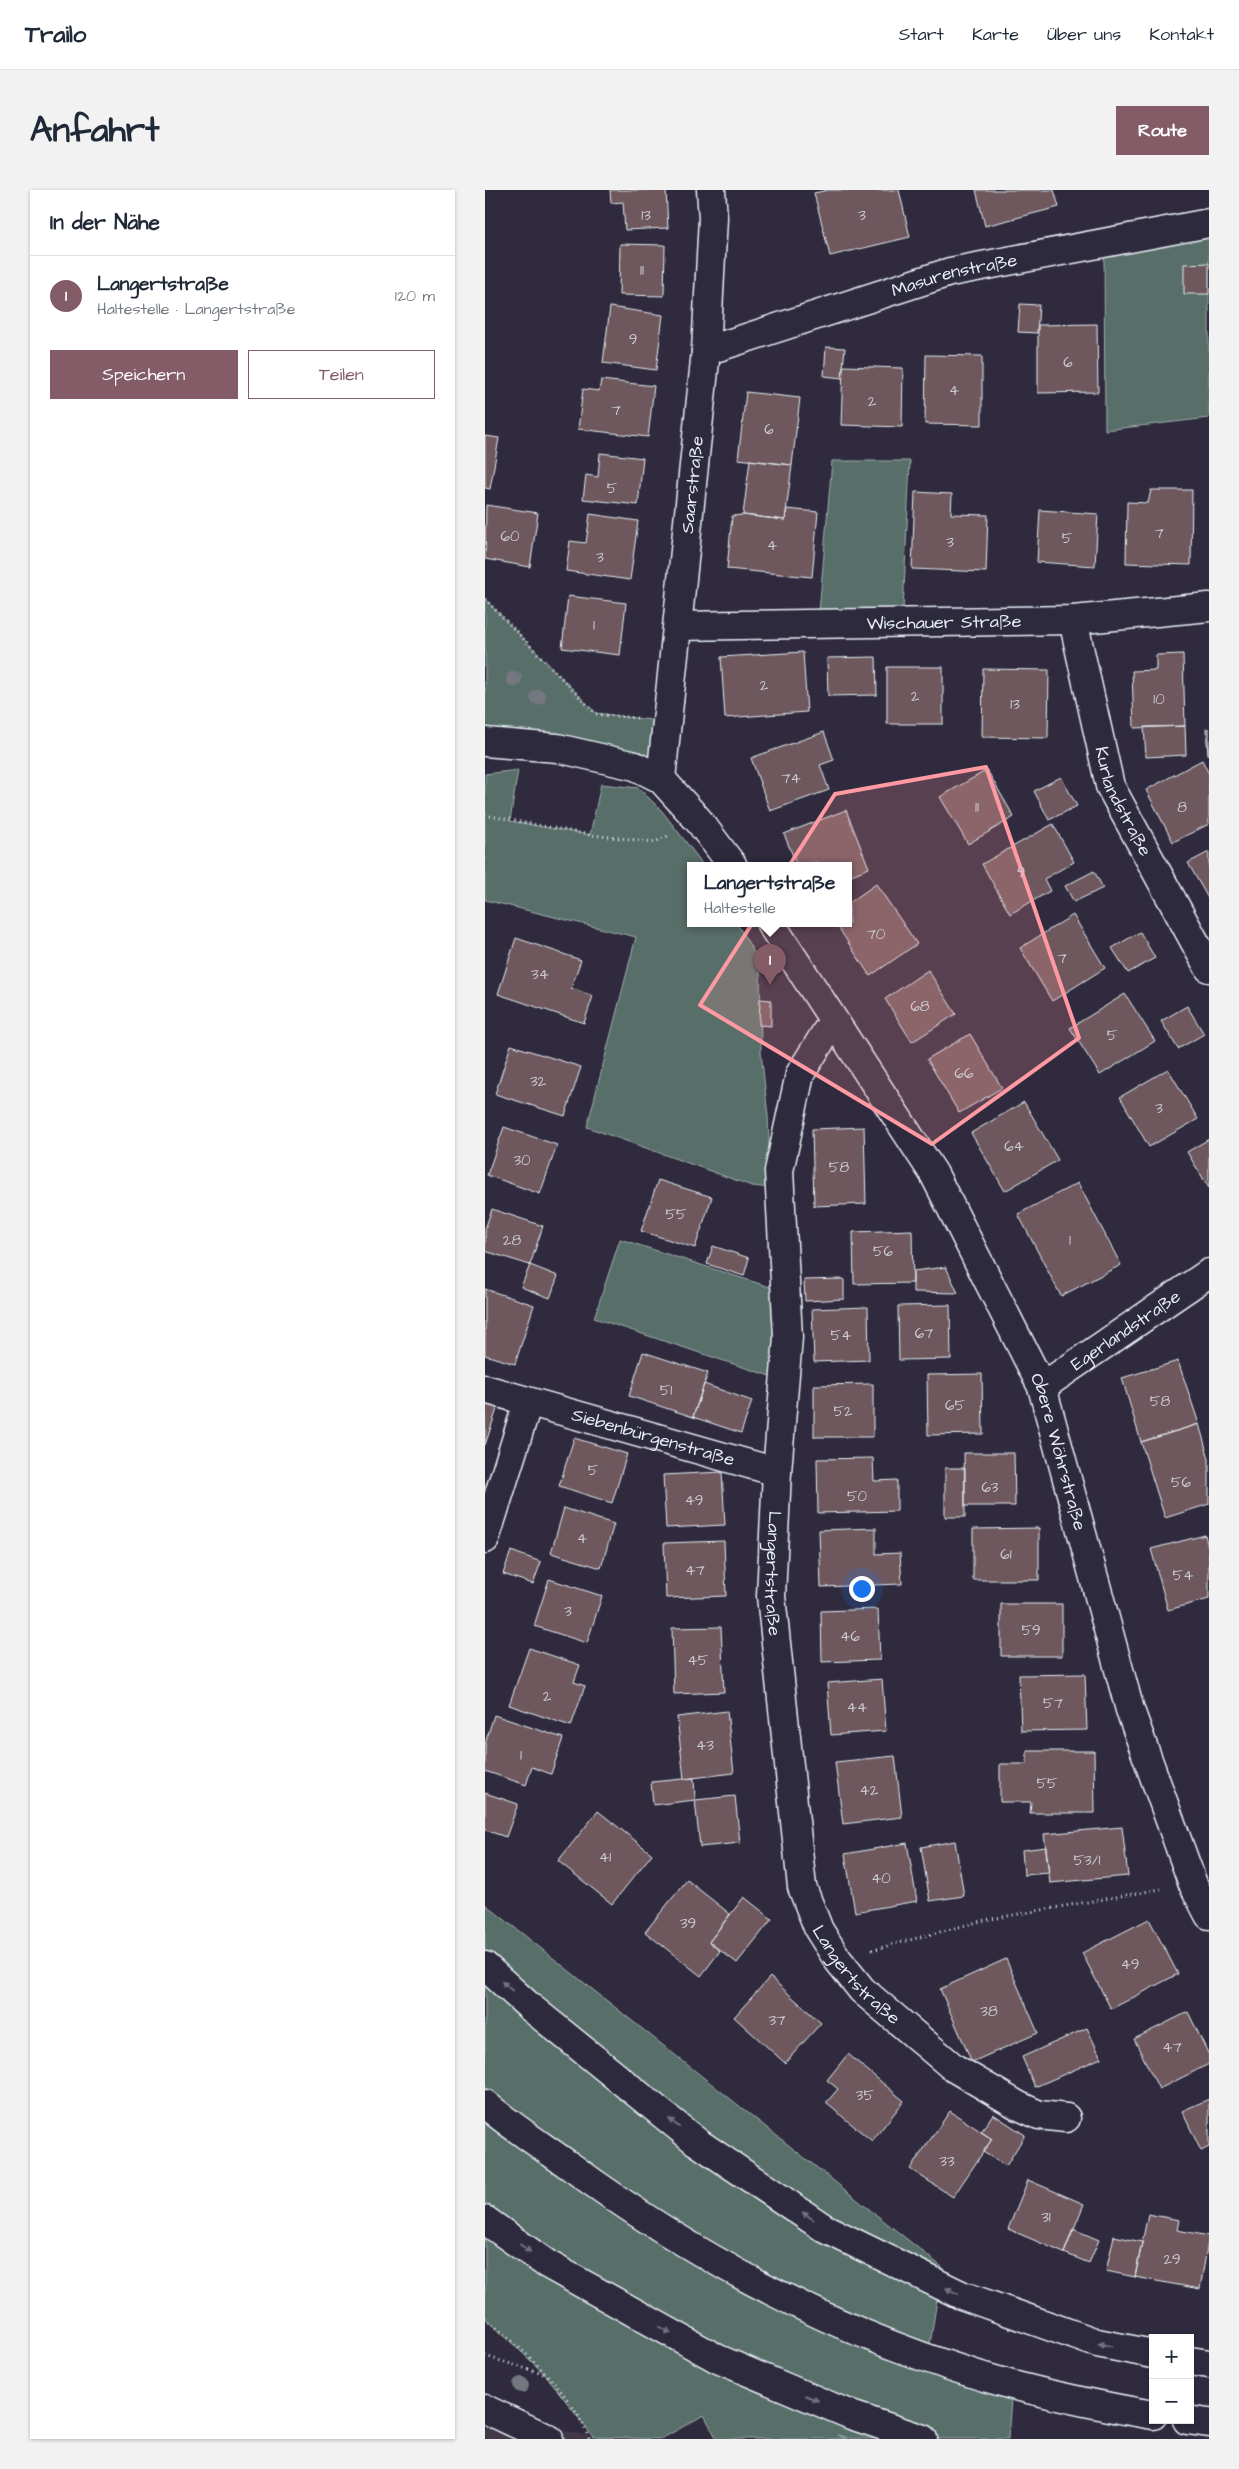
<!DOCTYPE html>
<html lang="de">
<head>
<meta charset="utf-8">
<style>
	body { margin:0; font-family:"Architects Daughter",sans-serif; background:#f2f2f3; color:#1f2937 }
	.controls { position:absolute; right:15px; bottom:15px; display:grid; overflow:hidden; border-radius:0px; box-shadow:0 1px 4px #0004 }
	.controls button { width:45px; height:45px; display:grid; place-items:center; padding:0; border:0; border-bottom:1px solid #e0e1e3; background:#fff; color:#1f2937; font:25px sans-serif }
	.you { position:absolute; left:376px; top:1398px; width:18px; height:18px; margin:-12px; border:4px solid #fff; border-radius:50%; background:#1a73e8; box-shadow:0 0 0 8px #1a73e833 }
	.badge { display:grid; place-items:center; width:32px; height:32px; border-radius:50%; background:#845c67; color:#fff; font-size:16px; font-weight:700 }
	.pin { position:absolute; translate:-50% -41px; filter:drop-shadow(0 1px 2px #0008) }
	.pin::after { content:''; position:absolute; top:26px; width:18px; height:15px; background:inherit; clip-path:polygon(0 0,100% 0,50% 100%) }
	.popup { position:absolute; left:202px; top:672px; width:165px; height:65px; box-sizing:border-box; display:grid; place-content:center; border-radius:0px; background:#fff; filter:drop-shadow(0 1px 4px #0005); font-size:16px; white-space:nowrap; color:#747a83 }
	.popup b { font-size:19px; color:#1f2937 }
	.popup::after { content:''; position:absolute; left:50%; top:100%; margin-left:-10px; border:10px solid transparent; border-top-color:#fff }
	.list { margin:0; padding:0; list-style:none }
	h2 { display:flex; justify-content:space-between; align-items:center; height:65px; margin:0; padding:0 20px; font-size:21px }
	h2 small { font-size:16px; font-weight:400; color:#747a83 }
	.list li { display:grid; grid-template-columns:32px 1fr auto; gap:15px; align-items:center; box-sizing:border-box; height:80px; padding:0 20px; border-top:1px solid #e0e1e3 }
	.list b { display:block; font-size:19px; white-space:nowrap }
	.list p { margin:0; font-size:16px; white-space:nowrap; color:#747a83 }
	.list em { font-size:16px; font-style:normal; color:#747a83 }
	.actions { display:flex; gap:10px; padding:15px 20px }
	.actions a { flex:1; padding:11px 0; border:1px solid #845c67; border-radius:0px; text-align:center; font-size:18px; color:#845c67 }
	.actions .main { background:#845c67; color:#fff }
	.map { position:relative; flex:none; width:724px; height:2249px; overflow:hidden; border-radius:0px }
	header { display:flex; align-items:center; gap:30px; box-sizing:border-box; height:70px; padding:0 25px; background:#fff; border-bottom:1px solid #e0e1e3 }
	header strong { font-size:24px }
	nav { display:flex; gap:28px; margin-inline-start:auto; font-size:18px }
	.intro { display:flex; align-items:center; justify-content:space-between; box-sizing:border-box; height:120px; padding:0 30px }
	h1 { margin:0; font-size:35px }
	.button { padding:12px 22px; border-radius:0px; background:#845c67; color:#fff; font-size:18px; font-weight:700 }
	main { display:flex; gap:30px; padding:0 30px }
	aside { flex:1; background:#fff; border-radius:0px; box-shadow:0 1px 4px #0004 }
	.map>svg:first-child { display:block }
	.built { fill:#423847 }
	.green { fill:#596e67; stroke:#a0b0b0 }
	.building { fill:#6e595d; stroke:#e8f1f8 }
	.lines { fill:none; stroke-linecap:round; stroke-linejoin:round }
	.minor-casing { stroke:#e8f1f8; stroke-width:31 }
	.secondary-casing { stroke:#e8f1f8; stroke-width:31 }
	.trunk-casing { stroke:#e8f1f8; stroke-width:31 }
	.path { stroke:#e8f1f8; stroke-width:3; stroke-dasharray:1 4; stroke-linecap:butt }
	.minor { stroke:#2f2a3d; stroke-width:28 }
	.secondary { stroke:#2f2a3d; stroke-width:28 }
	.trunk { stroke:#2f2a3d; stroke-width:28 }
	.tree { fill:#727780 }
	.oneway { fill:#70707e }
	.marked { fill:#ff9aa2; fill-opacity:0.2; stroke:#ff9aa2; stroke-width:4; stroke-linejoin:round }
	.labels { text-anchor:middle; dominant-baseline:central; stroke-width:5; stroke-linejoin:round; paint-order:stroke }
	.number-label { font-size:15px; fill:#cacbd1 }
	.street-label { font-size:18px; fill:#e8f1f8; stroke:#2f2a3d }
</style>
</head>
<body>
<header>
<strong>Trailo</strong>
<nav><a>Start</a><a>Karte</a><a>Über uns</a><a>Kontakt</a></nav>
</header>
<div class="intro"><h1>Anfahrt</h1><a class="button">Route</a></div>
<main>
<aside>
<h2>In der Nähe<small></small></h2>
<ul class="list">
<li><span class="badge">1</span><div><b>Langertstraße</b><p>Haltestelle · Langertstraße</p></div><em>120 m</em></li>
</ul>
<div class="actions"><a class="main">Speichern</a><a>Teilen</a></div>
</aside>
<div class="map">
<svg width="724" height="2249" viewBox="0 0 724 2249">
	<rect width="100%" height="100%" fill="#2f2a3d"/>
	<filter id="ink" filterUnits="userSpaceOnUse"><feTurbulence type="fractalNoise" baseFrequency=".02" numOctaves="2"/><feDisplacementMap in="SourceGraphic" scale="10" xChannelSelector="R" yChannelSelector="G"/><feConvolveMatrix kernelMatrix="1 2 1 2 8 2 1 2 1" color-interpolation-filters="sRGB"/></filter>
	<g filter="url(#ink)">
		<path class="built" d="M0,2224l108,23 1,2h-109z"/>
		<path class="green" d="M724,42v186l-104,12 -1,-181z
			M347,271h78l-7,150 -84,1z
			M0,409l111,114 63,8 -2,46 -172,-31z
			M33,580l-8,51 80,14 11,-51 38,4 23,23 37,48 4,7h-12v58h46l23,38 1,90 7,64 3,72 -19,-2 -165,-59 49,-190 -151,-37v-126z
			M135,1049l159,51 -9,86 -176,-58z
			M0,1714l457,363 -14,91 84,27 -4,54h-155l-16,-4 10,4h-130l-13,-24 -43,24 -68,-2 -47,-62 -61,-57z"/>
		<path class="building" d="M125,0h56l2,38 -43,2 -2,-28 -12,1z
			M343,0h71l11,47 -80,19 -16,-63z
			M491,0h78l5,17 -74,19z
			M135,54l45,1 -1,51 -45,-1z
			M724,73v31h-25v-30z
			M535,114l19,1 -2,28 -19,-1z
			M125,117l53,8 -7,55 -53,-7z
			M612,134l1,68 -60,1v-68z
			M341,157l19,1 -3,30 -18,-2z
			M441,165l56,1v69l-57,-1z
			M358,176l60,2 -1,59 -61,-2z
			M116,190l53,6 -6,51 -70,-8 5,-40 16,2z
			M261,202l54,6 -8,67 -54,-6z
			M0,246l14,2 -9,51 -5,-1z
			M115,263l43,5 -5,47 -55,-6 3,-24 12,2z
			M265,270l42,5 -7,55 -42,-5z
			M666,300h41l-1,75 -65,-2 1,-61 21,1z
			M430,302l37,2 -1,20 37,1 -2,57 -74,-3z
			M1,315l52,8 -8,54 -45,-8z
			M302,319l31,3 -6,65 -85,-8 5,-53 11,-1 42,5z
			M555,320l58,4 -3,52 -58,-4z
			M105,324l48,7 -8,59 -64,-9 4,-30 16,2z
			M83,406l58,7 -6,52 -58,-7z
			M318,462l4,60 -82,6 -4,-61z
			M698,464l2,72 -51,2 -2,-57 24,-1v-15z
			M391,467l1,38 -49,1 -1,-38z
			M402,477h56v57h-56z
			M498,479l66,1 -1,68 -66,-1z
			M700,536l1,29 -40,2 -2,-30z
			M721,539h3v26h-1z
			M339,542l10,28 -14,5 9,25 -59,21 -19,-53z
			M717,570l7,14v50l-36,18 -27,-52z
			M502,580l27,47 -46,27 -28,-47z
			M576,587l16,29 -28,14 -15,-29z
			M361,620l23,58 -20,8v-10h-31l-2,-4 -11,4h-8l-13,-32z
			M568,634l21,38 -30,17 6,12 -40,23 -28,-50z
			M724,662v48l-21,-37z
			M609,681l9,17 -29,14 -9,-16z
			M391,694l41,60 -47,32 -34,-52h13v-21z
			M588,725l32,53 -53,33 -32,-53z
			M655,742l15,26 -27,15 -16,-25z
			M31,748l65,22 -10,28 22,8 -9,27 -86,-29z
			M443,780l28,44 -44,28 -27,-43z
			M640,804l30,47 -55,34 -30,-47z
			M275,809l11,1v26l-12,-1z
			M702,816l17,28 -26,15 -17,-28z
			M485,844l32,54 -43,25 -32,-54z
			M26,855l70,22 -16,49 -70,-22z
			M683,879l30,50 -49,28 -29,-50z
			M539,912l34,58 -53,31 -34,-58z
			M19,937l53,18 -17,49 -53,-19z
			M379,937l2,77 -52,2 -2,-77z
			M724,949v49l-22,-36z
			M173,990l54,17 -17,51 -54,-17z
			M593,993l43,82 -60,31 -43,-82z
			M7,1019l51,17 -13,39 -45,-14v-22z
			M427,1040l1,53 -59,1 -1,-52z
			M228,1056l36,12 -5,18 -37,-12z
			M45,1075l28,11 -8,22 -29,-11z
			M461,1077l12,26 -45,-1v-21z
			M359,1089v20l-39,2 -1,-21z
			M0,1099l49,16 -19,59 -30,-9z
			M465,1115l1,54 -52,1 -1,-54z
			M383,1117l1,53 -55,2 -2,-53z
			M158,1162l65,21 -15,44 -64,-21z
			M693,1171l21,63 -58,18 -19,-64z
			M497,1184l1,60 -55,1 -1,-60z
			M219,1194l48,17 -11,32 -48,-16z
			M388,1194v53h-59v-52z
			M0,1212l13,4 -13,39z
			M714,1234l10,35v45l-44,14 -24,-76z
			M89,1248l53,16 -15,49 -53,-17z
			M479,1263h50l1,53h-50z
			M388,1268l1,23 23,-1v31l-79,2 -1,-54z
			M460,1278h20v49h-20z
			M237,1282l3,53 -59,3 -3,-53z
			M79,1318l50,16 -13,44 -50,-15z
			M391,1338v26l24,-1 2,31 -81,3 -2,-57z
			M554,1338v52h-66v-51z
			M720,1345l4,15v49l-41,11 -17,-61z
			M239,1351l2,55 -60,2 -2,-55z
			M26,1361l30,11 -8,22 -30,-10z
			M64,1389l53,17 -15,47 -53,-17z
			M516,1414h61v52h-61z
			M393,1419l2,51 -58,2 -1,-51z
			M236,1437l3,65 -50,2 -2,-66z
			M44,1458l51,17 -6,17 11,4 -14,40 -62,-21z
			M600,1484l2,56 -66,1 -2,-56z
			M397,1489l4,52 -55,4 -4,-52z
			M242,1521l7,62 -50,6 -7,-62z
			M9,1525l69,23 -12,36 -19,-7 -6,18 -41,-14v-27z
			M542,1561h67l1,62h-65l1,-11h-31v-38h27z
			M410,1566l7,61 -59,7 -8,-62z
			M209,1588l1,22 -42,5 -2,-23z
			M0,1603l33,11 -12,33 -21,-7z
			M250,1606l5,47 -40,4 -5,-47z
			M113,1621l54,43 -40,50 -54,-43z
			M637,1637l6,49 -78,7 -6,-49z
			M470,1651l9,55 -34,5 -9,-54z
			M422,1653l10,58 -62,11 -10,-58z
			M561,1657l3,26 -25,2 -2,-25z
			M202,1690l43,34 -21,28 11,9 -19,25 -56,-44z
			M259,1707l28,22 -35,44 -28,-21z
			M664,1729l29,55 -67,35 -29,-56z
			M521,1769l32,74 -66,29 -32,-73z
			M285,1787l51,46 -36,40 -51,-46z
			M703,1822l21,43v9l-50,25 -25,-50z
			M602,1838l14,30 -66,29 -13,-30z
			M363,1864l56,47 -32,40 -46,-38 12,-14 -11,-9z
			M724,1909v48l-8,4 -19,-40z
			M465,1921l42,28 -39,58 -43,-28z
			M508,1924l32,21 -19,31 -23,-14 9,-13 -11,-7z
			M543,1990l56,24 -20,49 -56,-24z
			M663,2024l31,6 -2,10 32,6 -9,53 -65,-12z
			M588,2039l26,11 -10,23 -25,-10z
			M629,2046l28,6 -7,35 -29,-6z"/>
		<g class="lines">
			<g class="minor-casing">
				<g id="minor">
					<path id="s1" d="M221,161l244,-79 259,-49"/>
					<path id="s2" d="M588,430l37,166 99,182"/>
					<path id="s3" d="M193,436l395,-6 136,-13"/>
					<path d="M0,552l72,6 78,18 26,13 38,42 34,45"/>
					<path id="s4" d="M176,589l45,-428 7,-133 -2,-28"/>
					<path id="s5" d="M286,734l163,250 108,213 88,323 63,174 16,31"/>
					<path id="s6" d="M348,831l-33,53 -21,97 9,166 -11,135 -6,124 31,291 17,43 19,30 24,30 92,78 65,38 20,9 27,3"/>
					<path id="s7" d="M557,1197l167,-114"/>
					<path id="s8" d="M0,1199l292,83"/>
					<path d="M0,1349l43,-137"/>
				</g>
			</g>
			<g class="secondary-casing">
				<path id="secondary" d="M0,2219l64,30"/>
			</g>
			<g class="trunk-casing">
				<path id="trunk" d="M0,1776l45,41 167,135 127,86 137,67 136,48 56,11
					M0,1914c26,22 57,42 85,62 134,98 282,175 442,219 47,12 94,22 141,30
					M0,2030l62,44 171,95 133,56 72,24
					M705,2171l19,3
					M702,2230l22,3"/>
			</g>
			<path class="path" d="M0,409l111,115 41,4
				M0,625l106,20 64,7 15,-7
				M387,1760l113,-30 176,-31
				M0,2128c36,30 89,76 104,121
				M0,2166l61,19"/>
			<use href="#minor" class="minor"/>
			<use href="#secondary" class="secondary"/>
			<use href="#trunk" class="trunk"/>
		</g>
		<g class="tree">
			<circle cx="29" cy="489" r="8"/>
			<circle cx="53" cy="507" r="8"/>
			<circle cx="36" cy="2195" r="8"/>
		</g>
		<defs><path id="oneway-solid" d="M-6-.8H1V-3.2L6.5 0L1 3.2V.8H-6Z" transform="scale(1.25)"/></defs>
		<g class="oneway">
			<use href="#oneway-solid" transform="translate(22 1796) rotate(-138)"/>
			<use href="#oneway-solid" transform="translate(189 1933) rotate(-141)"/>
			<use href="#oneway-solid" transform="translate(323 2026) rotate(-146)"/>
			<use href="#oneway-solid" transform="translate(40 2058) rotate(36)"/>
			<use href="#oneway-solid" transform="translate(467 2101) rotate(-154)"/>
			<use href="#oneway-solid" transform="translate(180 2140) rotate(29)"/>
			<use href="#oneway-solid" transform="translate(620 2155) rotate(-169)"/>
			<use href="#oneway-solid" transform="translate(327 2208) rotate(23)"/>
		</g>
	</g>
	<path class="marked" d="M501,577l93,271 -147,106 -232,-139 135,-211z"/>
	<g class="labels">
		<g class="number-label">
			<text x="161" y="25">13</text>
			<text x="377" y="25">3</text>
			<text x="157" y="80">11</text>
			<text x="148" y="149">9</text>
			<text x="583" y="172">6</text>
			<text x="469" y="200">4</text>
			<text x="387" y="211">2</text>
			<text x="131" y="220">7</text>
			<text x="284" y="239">6</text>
			<text x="127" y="298">5</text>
			<text x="674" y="343">7</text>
			<text x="25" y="346">60</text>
			<text x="582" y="348">5</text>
			<text x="465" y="352">3</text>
			<text x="287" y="355">4</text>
			<text x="115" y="367">3</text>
			<text x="109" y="435">1</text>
			<text x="279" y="495">2</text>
			<text x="430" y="506">2</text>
			<text x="674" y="509">10</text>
			<text x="530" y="514">13</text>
			<text x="306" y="588">74</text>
			<text x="492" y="617">11</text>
			<text x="697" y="617">8</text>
			<text x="536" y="682">9</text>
			<text x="391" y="744">70</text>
			<text x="577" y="768">7</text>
			<text x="55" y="784">34</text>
			<text x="435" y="816">68</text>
			<text x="627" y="845">5</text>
			<text x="479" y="883">66</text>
			<text x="53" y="891">32</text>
			<text x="674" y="918">3</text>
			<text x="529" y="956">64</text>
			<text x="37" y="970">30</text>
			<text x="354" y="977">58</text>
			<text x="191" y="1024">55</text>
			<text x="27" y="1050">28</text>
			<text x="585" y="1050">1</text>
			<text x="398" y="1061">56</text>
			<text x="439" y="1143">67</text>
			<text x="356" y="1145">54</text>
			<text x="181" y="1200">51</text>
			<text x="675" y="1211">58</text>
			<text x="470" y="1215">65</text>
			<text x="358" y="1221">52</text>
			<text x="108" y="1280">5</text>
			<text x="696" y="1292">56</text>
			<text x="505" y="1297">63</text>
			<text x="372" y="1306">50</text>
			<text x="209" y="1310">49</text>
			<text x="97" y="1348">4</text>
			<text x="521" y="1364">61</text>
			<text x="210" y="1380">47</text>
			<text x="698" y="1385">54</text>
			<text x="83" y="1421">3</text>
			<text x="546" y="1440">59</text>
			<text x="365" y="1446">46</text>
			<text x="213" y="1470">45</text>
			<text x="62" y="1506">2</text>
			<text x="568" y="1513">57</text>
			<text x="372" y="1517">44</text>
			<text x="220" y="1555">43</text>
			<text x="36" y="1565">1</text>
			<text x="562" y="1593">55</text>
			<text x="384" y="1600">42</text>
			<text x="120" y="1667">41</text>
			<text x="602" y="1670">53/1</text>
			<text x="396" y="1688">40</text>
			<text x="203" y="1733">39</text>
			<text x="645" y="1774">49</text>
			<text x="504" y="1821">38</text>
			<text x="292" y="1830">37</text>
			<text x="687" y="1857">47</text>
			<text x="380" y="1905">35</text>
			<text x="462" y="1971">33</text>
			<text x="561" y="2027">31</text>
			<text x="687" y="2069">29</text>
		</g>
		<g class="street-label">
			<text stroke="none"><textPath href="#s1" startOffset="260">Masurenstraße</textPath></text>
			<text stroke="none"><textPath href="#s4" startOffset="296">Saarstraße</textPath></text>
			<text stroke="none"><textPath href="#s3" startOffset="266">Wischauer Straße</textPath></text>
			<text stroke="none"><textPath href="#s2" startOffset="189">Kurlandstraße</textPath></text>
			<text stroke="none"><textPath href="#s7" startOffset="101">Egerlandstraße</textPath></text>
			<text stroke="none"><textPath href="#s8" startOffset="175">Siebenbürgenstraße</textPath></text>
			<text stroke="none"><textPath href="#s5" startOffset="604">Obere Wöhrstraße</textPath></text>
			<text stroke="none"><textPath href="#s6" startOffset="565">Langertstraße</textPath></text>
			<text stroke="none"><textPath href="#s6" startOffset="985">Langertstraße</textPath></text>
		</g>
	</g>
</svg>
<div class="controls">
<button>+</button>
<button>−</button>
</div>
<div class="you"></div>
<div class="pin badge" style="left:285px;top:795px">1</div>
<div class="popup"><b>Langertstraße</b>Haltestelle</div>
</div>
</main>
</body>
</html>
